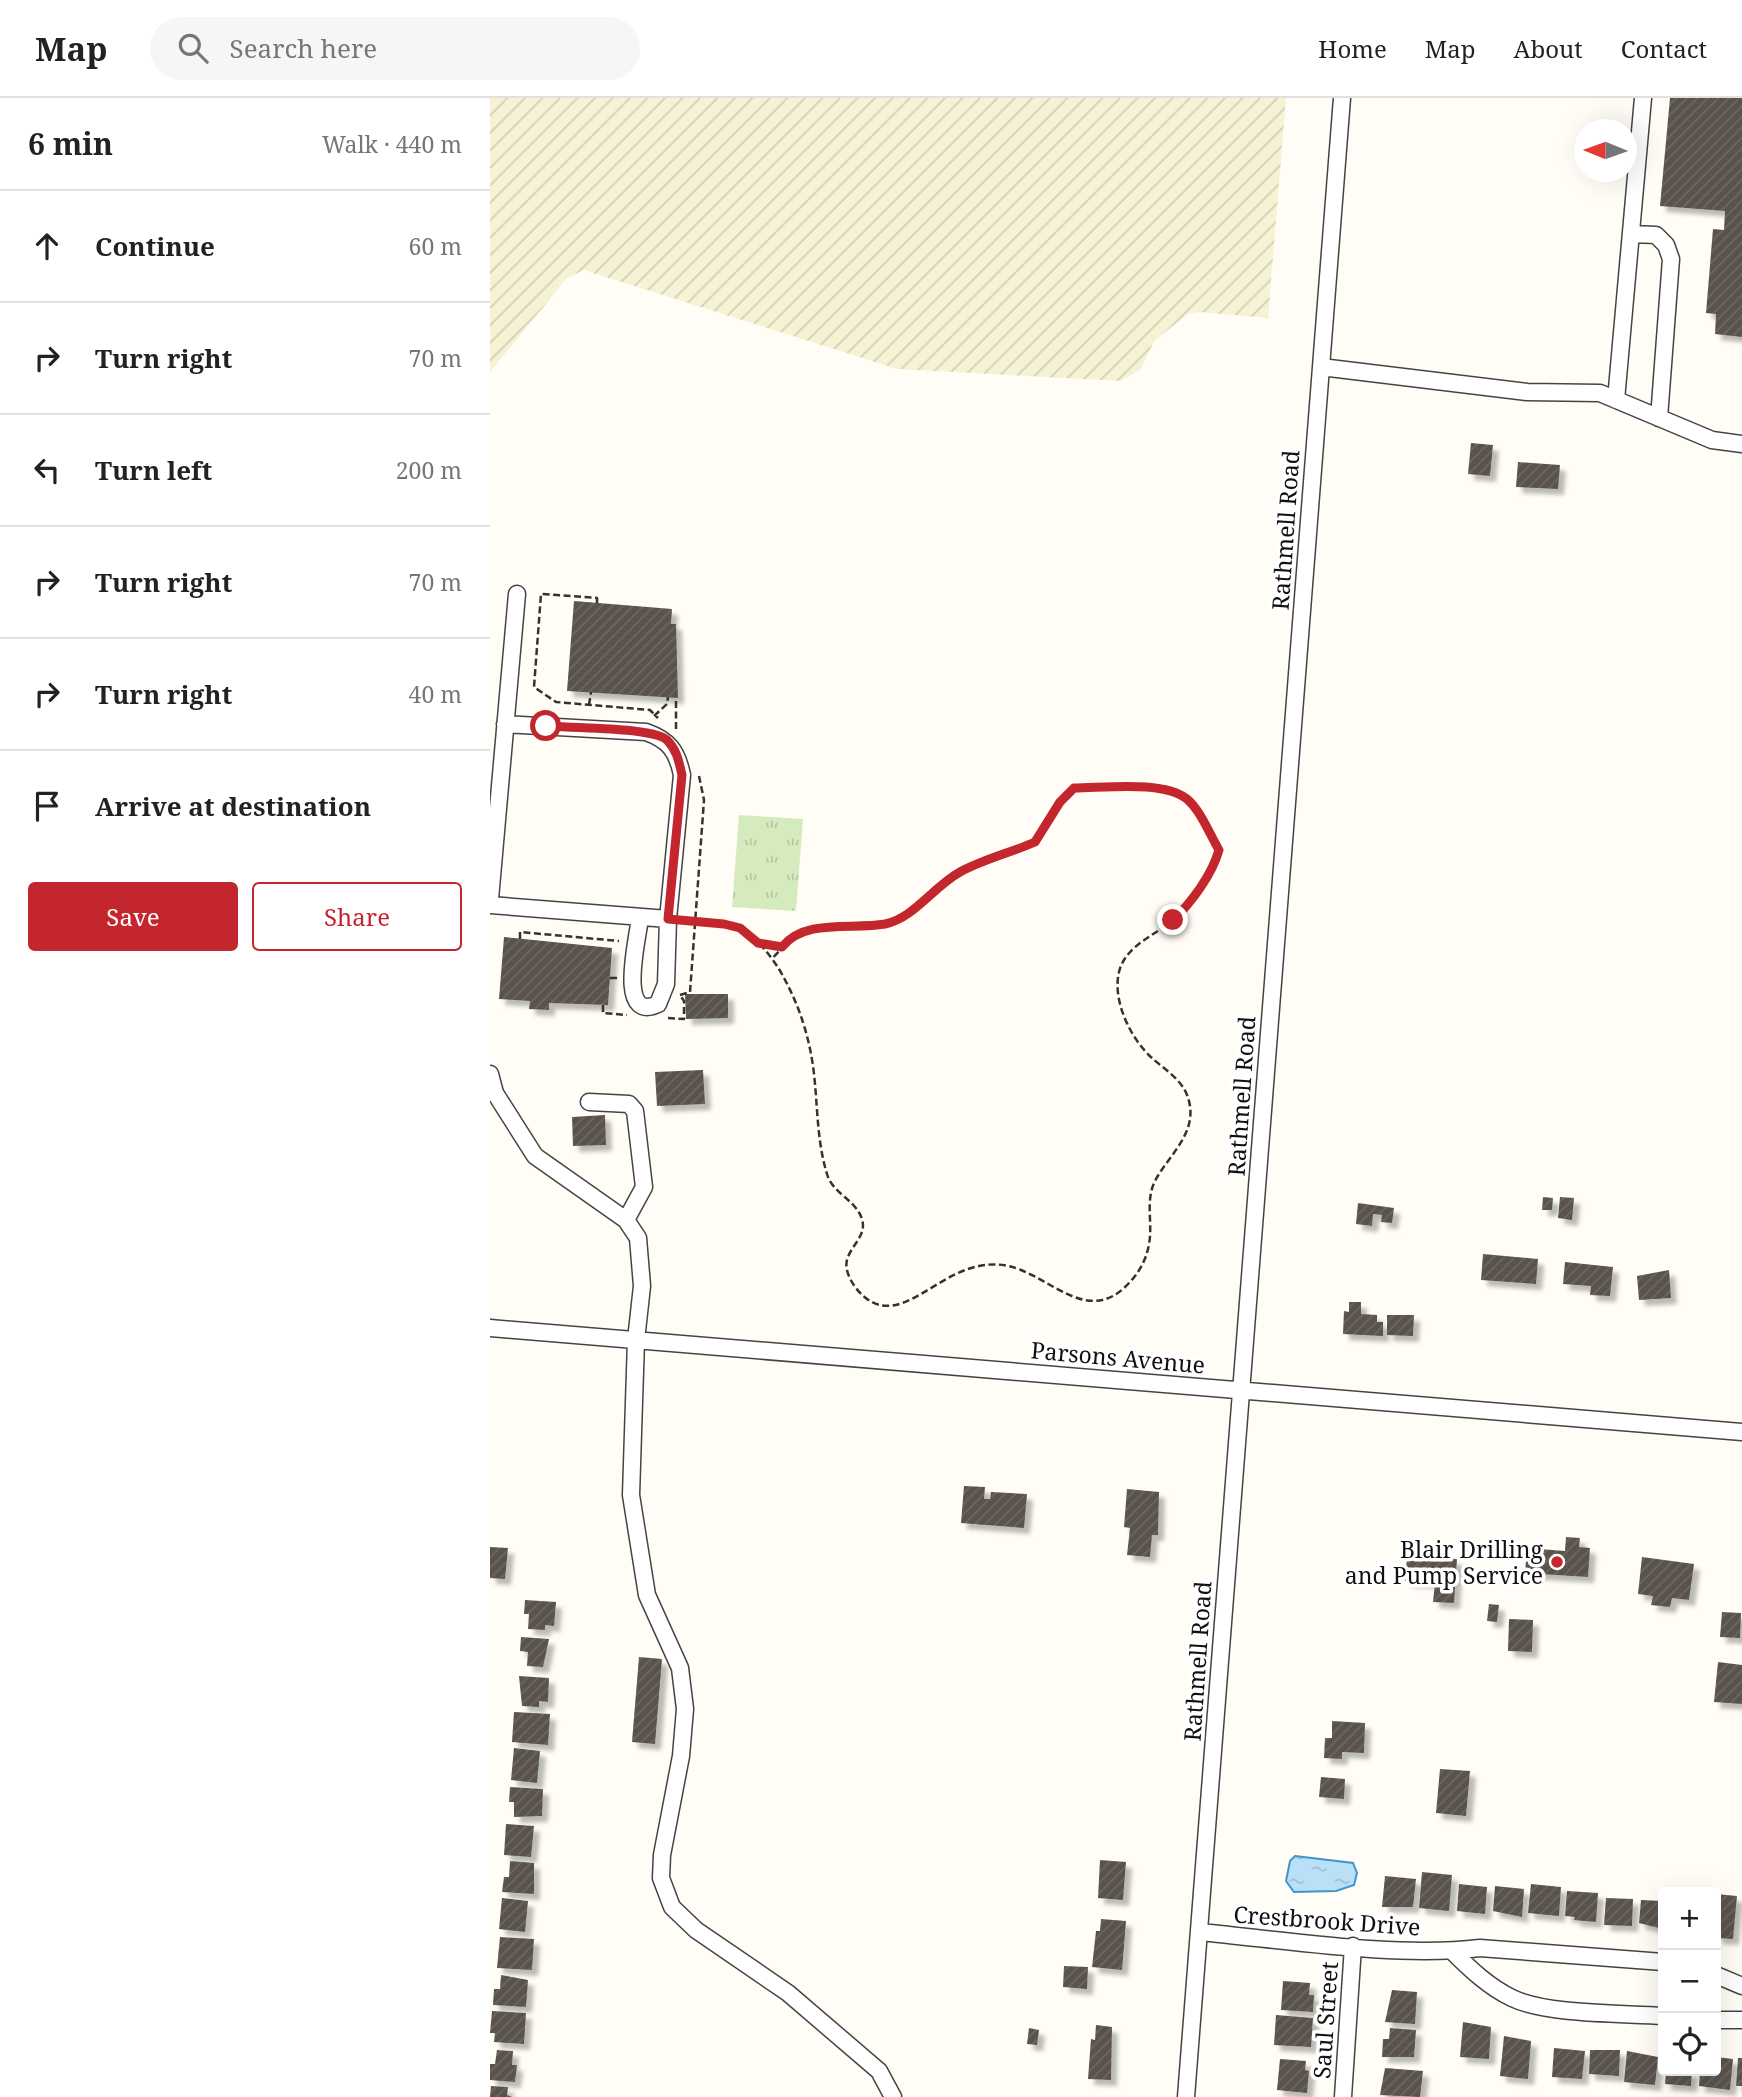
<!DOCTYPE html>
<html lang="en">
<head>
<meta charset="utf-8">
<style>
	body { margin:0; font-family:"Noto Serif",serif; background:#f6f6f6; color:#222 }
	.controls { position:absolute; right:21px; bottom:21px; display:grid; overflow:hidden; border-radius:7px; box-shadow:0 7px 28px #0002 }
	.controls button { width:63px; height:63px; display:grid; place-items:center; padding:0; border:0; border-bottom:2px solid #e0e0e0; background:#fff; color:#222; font:35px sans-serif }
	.compass { position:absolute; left:1084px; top:21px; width:63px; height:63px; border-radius:50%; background:#fff; box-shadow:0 7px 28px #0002; rotate:271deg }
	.stop { position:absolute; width:21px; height:21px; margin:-16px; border:5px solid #c4262e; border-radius:50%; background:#fff }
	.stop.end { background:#c4262e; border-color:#fff; box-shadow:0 2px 7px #0008 }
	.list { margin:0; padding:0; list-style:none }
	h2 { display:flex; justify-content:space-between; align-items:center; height:91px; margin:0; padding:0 28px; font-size:30px }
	h2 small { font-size:23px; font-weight:400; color:#767676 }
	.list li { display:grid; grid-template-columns:46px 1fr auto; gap:21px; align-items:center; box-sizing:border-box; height:112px; padding:0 28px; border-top:2px solid #e0e0e0 }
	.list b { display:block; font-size:26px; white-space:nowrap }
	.list em { font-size:23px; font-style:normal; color:#767676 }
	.actions { display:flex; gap:14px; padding:21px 28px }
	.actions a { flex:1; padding:16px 0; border:2px solid #c4262e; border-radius:7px; text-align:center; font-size:24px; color:#c4262e }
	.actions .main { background:#c4262e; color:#fff }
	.icon { flex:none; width:38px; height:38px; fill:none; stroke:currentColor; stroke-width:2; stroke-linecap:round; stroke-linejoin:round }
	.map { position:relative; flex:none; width:1252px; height:1999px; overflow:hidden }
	header { display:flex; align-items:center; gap:42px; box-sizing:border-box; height:98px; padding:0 35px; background:#fff; border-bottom:2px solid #e0e0e0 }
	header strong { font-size:33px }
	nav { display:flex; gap:38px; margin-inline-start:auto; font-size:24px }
	.search { width:490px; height:63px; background:#f6f6f6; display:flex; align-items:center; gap:18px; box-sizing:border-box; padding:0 24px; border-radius:38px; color:#767676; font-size:26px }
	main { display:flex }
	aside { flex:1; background:#fff }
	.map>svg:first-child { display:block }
	.farmland { fill:url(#farmland-furrows) }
	.park { fill:url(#park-tufts) }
	.water { fill:url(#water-ripples); stroke:#3f96cf; stroke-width:2 }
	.building { fill:url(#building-hatch); filter:url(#shadow) }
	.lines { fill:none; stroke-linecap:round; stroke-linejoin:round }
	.minor-casing { stroke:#444; stroke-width:19 }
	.path { stroke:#333; stroke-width:2.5; stroke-dasharray:7 3.5; stroke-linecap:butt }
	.minor { stroke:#fff; stroke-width:16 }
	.route { stroke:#c4262e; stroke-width:9 }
	.poi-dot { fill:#c4262e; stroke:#fff; stroke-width:2.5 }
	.labels { text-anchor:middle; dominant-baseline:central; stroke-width:7; stroke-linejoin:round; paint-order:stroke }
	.street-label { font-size:23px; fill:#111; stroke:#fff }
	.poi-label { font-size:23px; fill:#111; stroke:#fff; text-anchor:end }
</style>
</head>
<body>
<header>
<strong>Map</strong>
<div class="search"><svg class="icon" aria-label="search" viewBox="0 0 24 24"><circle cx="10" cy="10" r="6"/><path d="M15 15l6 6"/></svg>Search here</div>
<nav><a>Home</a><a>Map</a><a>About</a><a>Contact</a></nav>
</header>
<main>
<aside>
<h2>6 min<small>Walk · 440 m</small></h2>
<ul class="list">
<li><svg class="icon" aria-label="ahead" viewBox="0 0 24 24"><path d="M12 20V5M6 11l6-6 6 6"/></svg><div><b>Continue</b></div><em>60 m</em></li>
<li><svg class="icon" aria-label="right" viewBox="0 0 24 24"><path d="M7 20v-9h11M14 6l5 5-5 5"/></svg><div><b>Turn right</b></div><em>70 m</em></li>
<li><svg class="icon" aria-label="left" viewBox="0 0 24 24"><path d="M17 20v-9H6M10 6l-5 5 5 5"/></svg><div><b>Turn left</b></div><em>200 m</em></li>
<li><svg class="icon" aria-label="right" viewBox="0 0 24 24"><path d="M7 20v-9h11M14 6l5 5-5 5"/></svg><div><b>Turn right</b></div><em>70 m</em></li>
<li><svg class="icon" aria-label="right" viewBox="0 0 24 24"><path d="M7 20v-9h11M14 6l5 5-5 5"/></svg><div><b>Turn right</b></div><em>40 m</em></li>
<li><svg class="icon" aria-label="arrive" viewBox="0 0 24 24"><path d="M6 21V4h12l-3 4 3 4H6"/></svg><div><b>Arrive at destination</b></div></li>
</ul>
<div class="actions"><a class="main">Save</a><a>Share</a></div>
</aside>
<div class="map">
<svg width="1252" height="1999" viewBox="0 0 1252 1999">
	<defs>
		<pattern id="farmland-furrows" width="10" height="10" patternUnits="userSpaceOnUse" patternTransform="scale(1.75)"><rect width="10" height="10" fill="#f6f3d4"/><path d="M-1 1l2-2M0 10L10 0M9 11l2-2" fill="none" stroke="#d2cfb5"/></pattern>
		<pattern id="park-tufts" width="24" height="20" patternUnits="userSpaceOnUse" patternTransform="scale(1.75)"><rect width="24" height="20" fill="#d5ebbd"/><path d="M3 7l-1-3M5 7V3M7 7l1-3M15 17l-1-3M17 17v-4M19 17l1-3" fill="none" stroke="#b6c8a1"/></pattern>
		<pattern id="water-ripples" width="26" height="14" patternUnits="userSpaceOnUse" patternTransform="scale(1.75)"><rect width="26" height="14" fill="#b9e0f7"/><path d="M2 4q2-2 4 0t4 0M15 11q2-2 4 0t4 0" fill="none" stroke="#9ebfd3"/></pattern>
		<pattern id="building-hatch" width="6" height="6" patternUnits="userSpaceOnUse" patternTransform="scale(1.75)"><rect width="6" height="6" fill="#5a524d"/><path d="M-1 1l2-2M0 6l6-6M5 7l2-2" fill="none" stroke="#6d6662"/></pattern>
		<filter id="shadow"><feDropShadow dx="6" dy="6" stdDeviation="2" flood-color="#0004"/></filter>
	</defs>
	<rect width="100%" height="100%" fill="#fffdf5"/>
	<path class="farmland" d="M0,0h796l-18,220 -68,-6 -12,2 -34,27 -13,28 -20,12 -224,-12 -313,-99 -17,8 -77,94z"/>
	<path class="park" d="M249,717l64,4 -7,92 -64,-4z"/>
	<path class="water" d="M805,1758l58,7 4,10 -3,12 -18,6 -42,1 -8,-11 4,-20z"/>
	<path class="building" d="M1180,0h72v239l-27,-3 1,-20 -10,-1 7,-84 11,1 1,-19 -65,-5z
		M981,345l22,2 -3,31 -22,-2z
		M1028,364l42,3 -2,24 -42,-2z
		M84,503l98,8 -1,15h5l2,74 -111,-7z
		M14,839l108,11 -4,57 -59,-2v7l-20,-1 1,-8 -31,-2z
		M195,896h43v24l-42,1z
		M213,972l2,34 -48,2 -2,-34z
		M115,1017l1,30 -33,1 -1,-29z
		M1053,1099l10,1 -1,12h-10z
		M1070,1099l14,1 -2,22 -14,-2z
		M868,1105l36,5 -2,15 -11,-1 1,-7 -9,-1 -1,12 -16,-2z
		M993,1156l55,5 -2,25 -55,-4z
		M1075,1164l48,5 -3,29 -20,-1 1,-9 -28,-2z
		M1179,1172l2,28 -32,2 -2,-24z
		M859,1204h12v12l16,1v7h6v14l-40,-2 1,-23 5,1z
		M897,1217h27l-1,21 -26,-1z
		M474,1388l21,1 -1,12h6l1,-7 36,2 -3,34 -63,-5z
		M637,1391l32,3 -1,43h-6l-2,22 -23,-2 3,-27 -6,-1z
		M1076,1439l14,1 -1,9 11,1 -2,29 -63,-4 2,-25 38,3z
		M0,1449l18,1 -3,31 -15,-1z
		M917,1458l50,3 -3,44 -21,-1 2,-19 -30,-2z
		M1152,1459l52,7 -5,36 -17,-2 -2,9 -19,-2 2,-9 -15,-2z
		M35,1502l31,2 -2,24 -9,-1v5l-17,-1 1,-15h-5z
		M999,1506l10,1 -2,17 -10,-1z
		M1232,1514l19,1 -1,25 -20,-1z
		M1019,1521l24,1 -1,32 -24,-1z
		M31,1539l28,2 -6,28 -16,-1 1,-14 -8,-1z
		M149,1559l23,2 -7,85 -23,-2z
		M1228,1564l24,3v39l-28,-2z
		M29,1578l30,2 -1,24 -9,-1v6l-17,-1z
		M24,1614l36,2 -2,31 -36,-3z
		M842,1623l33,2 -1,30 -22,-1v7l-18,-1 1,-20h7z
		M24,1650l26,3 -3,32 -26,-3z
		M950,1671l30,2 -4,45 -30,-3z
		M831,1679l24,2 -1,20 -25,-2z
		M20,1689l33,2 -1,27 -28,1v-15h-5z
		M16,1726l28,2 -3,31 -27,-2z
		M610,1762l26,2 -3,38 -25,-2z
		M20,1763l24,2v31l-32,-2 2,-15h5z
		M932,1774l30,3 -3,36 -30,-3z
		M895,1778l31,3 -3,28h-31z
		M969,1786l28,3 -2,27 -28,-3z
		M1041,1786l30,3 -2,29 -31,-3z
		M1005,1788l29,3 -2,28 -29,-6z
		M1077,1793l31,2 -2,29 -22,-2 1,-3 -10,-1z
		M1226,1796l21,2 -4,43 -17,-1z
		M12,1800l26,3 -3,31 -26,-3z
		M1116,1800l27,1 -1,27 -28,-1z
		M1151,1802l22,1v28l-24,-6z
		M611,1821l25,2 -4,49 -30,-3 4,-36h4z
		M10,1839l34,2 -2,31 -35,-2z
		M574,1868l24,1 -1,22 -24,-2z
		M11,1877l27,5 -2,27 -33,-2 1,-16h6z
		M793,1883l27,2 -1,12h5l-1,17 -32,-2z
		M902,1892l25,2 -2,32 -30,-2z
		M2,1913l34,2 -2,31 -30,-2 1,-9h-5z
		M786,1917l37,3 -2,29 -37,-2z
		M973,1924l28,5 -2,32 -29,-2z
		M606,1927l16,2 -1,53 -23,-1 3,-40 4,1z
		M539,1930l10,2 -2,15 -10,-1z
		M900,1930l26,2 -2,27h-32l1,-18h6z
		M1014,1938l27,5 -3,38 -28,-3z
		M1064,1950l31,3 -3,28 -30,-2z
		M7,1952l16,1 -1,14h5l-2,17 -25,-2v-16h5z
		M1100,1952h30l-1,26 -30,-2z
		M1137,1953l31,6 -3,28 -31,-3z
		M1226,1959l17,2 -3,31 -31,-4 1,-15h16z
		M1248,1960h4v28h-6z
		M790,1961l26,2 -1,9 4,1 -2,22 -30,-3z
		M895,1970l38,3 -3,26 -40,-2z
		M1176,1973h26l-1,15 -26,-2z
		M1,1988l17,1 -1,8 5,2h-22z"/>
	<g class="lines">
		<g class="minor-casing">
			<path id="minor" d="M1142,136l24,1 10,10 5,14 -12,159
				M831,269l206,25 73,1 112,47 30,4
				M1126,302l27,-302
				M15,626l141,8c23,8 31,19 36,43l-14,144 -2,65 -8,20c-43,20 -19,-70 -18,-87
				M0,801l27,-305
				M0,807l178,14
				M0,976l5,19 40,63 91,64 12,18 4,48 -6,54 -5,155 16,100 33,73 5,41 -4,47 -19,99 -1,23 11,29 24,23 92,63 91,78 14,26
				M99,1004l40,2 6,7 9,76 -18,33
				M0,1230l1252,104
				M709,1834c87,8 196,26 281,16l183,14
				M962,1853c18,18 37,36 60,47 35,17 111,15 151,18
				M1226,1877l26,11
				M1226,1922h26
				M696,1999l156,-1999
				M853,1999l10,-151"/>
		</g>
		<path class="path" d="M107,505v-5l-56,-4 -7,93 22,15 94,8 8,8
			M99,607l2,-13
			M164,618l13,-12 1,-7
			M186,631v-31
			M192,822c18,2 40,1 57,8 17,8 30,26 40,41 18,31 29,62 34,97 5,36 3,72 14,108 5,19 29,26 35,45 5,17 -11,26 -15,41 -4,14 12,36 25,42 42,22 83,-59 149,-32 35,14 68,50 103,18 13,-12 22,-26 25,-44 4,-21 -4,-43 6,-63 14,-27 46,-50 32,-86 -6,-16 -23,-26 -35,-37 -21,-19 -40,-57 -33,-86 6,-26 36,-37 55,-52 18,-16 38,-47 45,-70 -9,-15 -18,-39 -32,-51 -24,-19 -83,-11 -113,-11l-14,13 -25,41c-17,7 -34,11 -51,17 -15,6 -29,16 -43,24 -19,12 -28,31 -50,39 -49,18 -77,-13 -119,37
			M30,841v-7l99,9
			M269,845l23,4
			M120,880h8
			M190,897l10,-3 14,-192 -5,-24
			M113,907v8l24,2
			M178,920l16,1v-18l-4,-6"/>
		<use href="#minor" class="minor"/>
	</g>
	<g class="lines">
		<path class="route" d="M56,628c24,2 106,1 121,14 10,10 12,22 15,35l-14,144 56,5 16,4 18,15 24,4c23,-29 70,-17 103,-23 29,-6 48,-37 75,-52 24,-13 50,-19 75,-30l25,-40 14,-14c30,0 89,-8 113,11 14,12 23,36 32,51 -7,25 -28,53 -46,70"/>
	</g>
	<circle class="poi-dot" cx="1067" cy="1464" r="7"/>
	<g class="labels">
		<g class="street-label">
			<text transform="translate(795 432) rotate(-86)">Rathmell Road</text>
			<text transform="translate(751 998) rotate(-86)">Rathmell Road</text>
			<text transform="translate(628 1259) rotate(5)">Parsons Avenue</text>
			<text transform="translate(707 1563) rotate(-86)">Rathmell Road</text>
			<text transform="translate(837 1822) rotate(4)">Crestbrook Drive</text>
			<text transform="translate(835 1922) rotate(-86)">Saul Street</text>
		</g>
		<g class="poi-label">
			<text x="1053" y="1451">Blair Drilling<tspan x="1053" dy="26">and Pump Service</tspan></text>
		</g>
	</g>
</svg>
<div class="controls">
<button>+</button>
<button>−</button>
<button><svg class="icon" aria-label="locate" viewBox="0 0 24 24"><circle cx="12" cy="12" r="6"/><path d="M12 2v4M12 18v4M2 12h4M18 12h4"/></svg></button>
</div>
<svg class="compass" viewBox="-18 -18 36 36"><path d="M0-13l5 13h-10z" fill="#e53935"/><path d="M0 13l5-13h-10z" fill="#767676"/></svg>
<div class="stop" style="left:56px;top:628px"></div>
<div class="stop end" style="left:683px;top:822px"></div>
</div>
</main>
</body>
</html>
